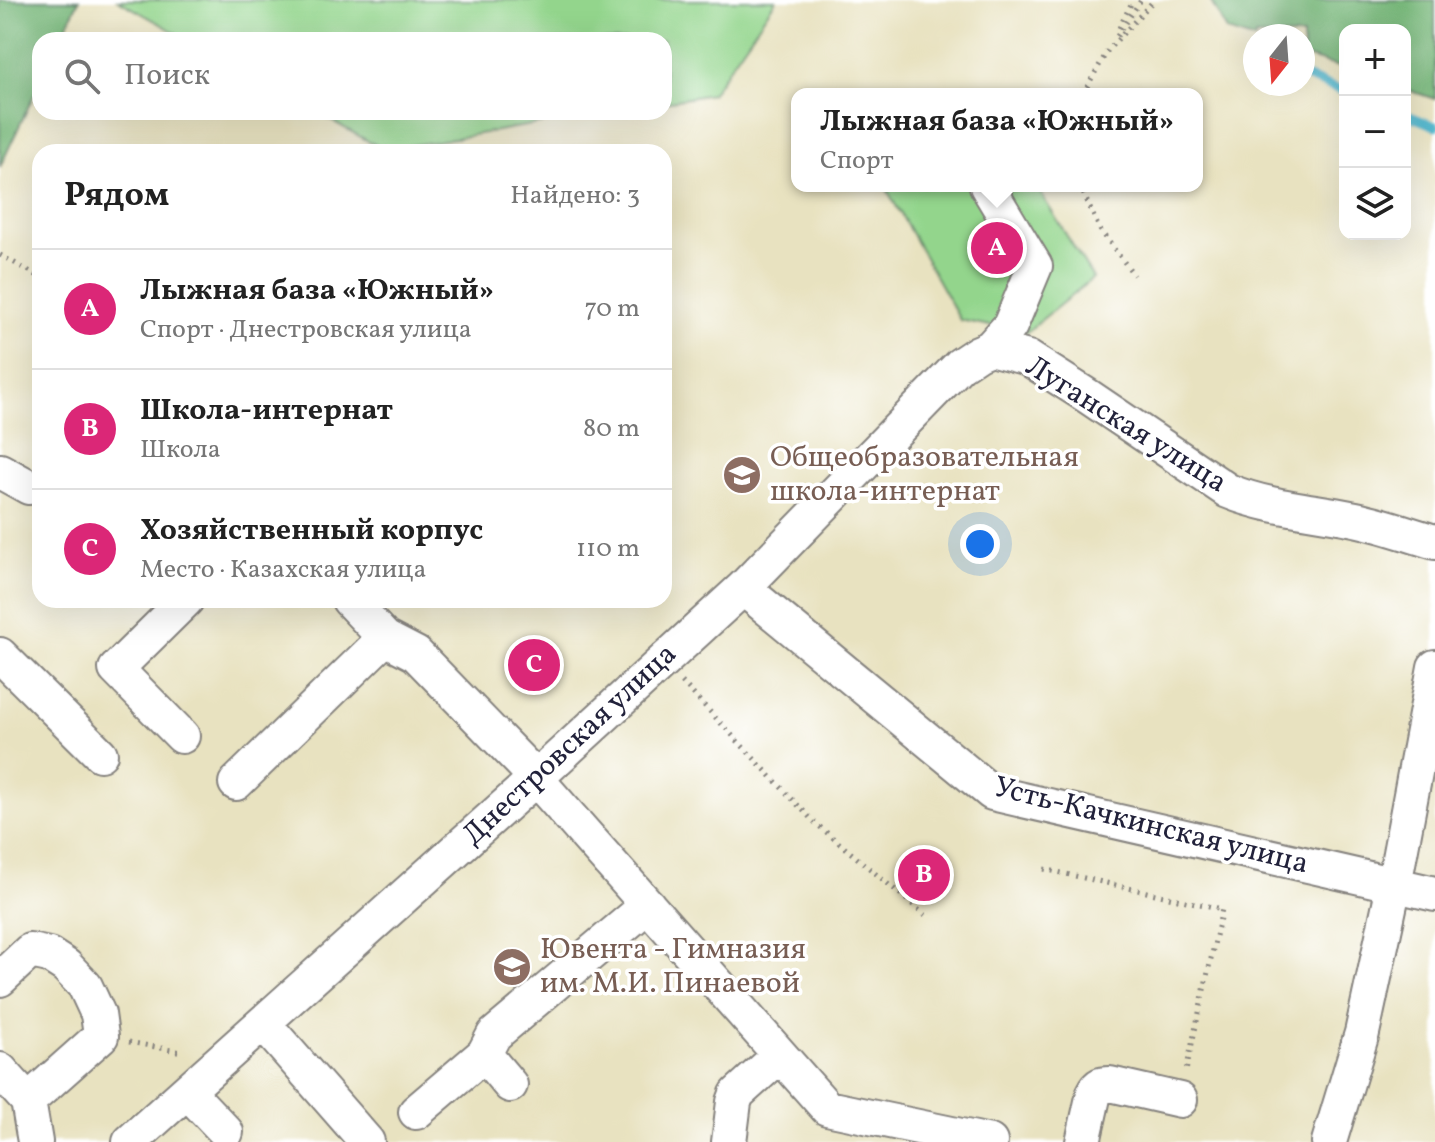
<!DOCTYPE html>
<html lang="ru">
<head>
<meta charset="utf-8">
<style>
	body { margin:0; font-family:Vollkorn,serif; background:#f2f2f2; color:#222 }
	.controls { position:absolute; right:24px; top:24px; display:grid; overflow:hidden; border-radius:16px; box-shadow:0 8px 32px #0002 }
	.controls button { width:72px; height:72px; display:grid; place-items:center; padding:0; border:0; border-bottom:2px solid #e0e0e0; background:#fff; color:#222; font:40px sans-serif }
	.compass { position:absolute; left:1243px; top:24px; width:72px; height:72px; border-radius:50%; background:#fff; box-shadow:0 8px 32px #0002; rotate:197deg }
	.you { position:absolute; left:980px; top:544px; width:28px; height:28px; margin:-20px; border:6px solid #fff; border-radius:50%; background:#1a73e8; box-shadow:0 0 0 12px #1a73e833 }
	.badge { display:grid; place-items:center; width:52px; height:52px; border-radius:50%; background:#db2777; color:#fff; font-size:26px; font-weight:700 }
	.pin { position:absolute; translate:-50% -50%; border:4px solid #fff; box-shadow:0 2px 8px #0006 }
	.popup { position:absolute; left:791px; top:88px; width:412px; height:104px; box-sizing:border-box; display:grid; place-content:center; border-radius:16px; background:#fff; filter:drop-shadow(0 2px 6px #0005); font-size:26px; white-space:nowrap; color:#767676 }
	.popup b { font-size:30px; color:#222 }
	.popup::after { content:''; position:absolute; left:50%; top:100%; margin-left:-16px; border:16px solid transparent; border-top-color:#fff }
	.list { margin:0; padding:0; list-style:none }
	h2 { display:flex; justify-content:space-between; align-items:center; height:104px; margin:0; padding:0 32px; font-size:34px }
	h2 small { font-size:26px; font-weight:400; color:#767676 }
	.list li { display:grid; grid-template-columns:52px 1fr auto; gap:24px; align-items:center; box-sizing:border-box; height:120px; padding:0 32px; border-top:2px solid #e0e0e0 }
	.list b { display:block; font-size:30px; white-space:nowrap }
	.list p { margin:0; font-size:26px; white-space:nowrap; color:#767676 }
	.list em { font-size:26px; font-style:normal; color:#767676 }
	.icon { flex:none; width:44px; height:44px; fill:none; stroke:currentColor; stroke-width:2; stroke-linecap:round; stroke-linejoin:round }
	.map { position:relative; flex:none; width:1435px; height:1142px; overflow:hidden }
	.search { position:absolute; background:#fff; box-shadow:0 8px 32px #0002; left:32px; top:32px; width:640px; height:88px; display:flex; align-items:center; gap:20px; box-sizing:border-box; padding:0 28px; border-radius:24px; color:#767676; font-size:30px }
	.panel { position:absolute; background:#fff; box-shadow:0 8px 32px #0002; left:32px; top:144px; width:640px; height:464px; border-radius:24px }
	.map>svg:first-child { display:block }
	.green { fill:#93d58c; stroke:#5a7c64; stroke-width:2 }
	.forest { fill:#76b678; stroke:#4c6c5a; stroke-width:2 }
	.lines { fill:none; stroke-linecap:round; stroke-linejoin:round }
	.stream { stroke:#4ab2c9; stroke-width:9 }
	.minor-casing { stroke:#85827e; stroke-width:38 }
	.path { stroke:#85827e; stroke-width:5; stroke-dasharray:2 6; stroke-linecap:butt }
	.minor { stroke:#fff; stroke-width:34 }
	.labels { text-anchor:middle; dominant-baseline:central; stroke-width:7; stroke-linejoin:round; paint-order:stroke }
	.street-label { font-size:30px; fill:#22223b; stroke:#fff }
	.education-label { font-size:30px; fill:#785e54; stroke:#fff; text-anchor:start }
</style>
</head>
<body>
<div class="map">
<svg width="1435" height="1142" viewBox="0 0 1435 1142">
	<rect width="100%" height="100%" fill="#fff"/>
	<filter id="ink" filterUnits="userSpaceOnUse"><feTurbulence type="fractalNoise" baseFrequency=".0125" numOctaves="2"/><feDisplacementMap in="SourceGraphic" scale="16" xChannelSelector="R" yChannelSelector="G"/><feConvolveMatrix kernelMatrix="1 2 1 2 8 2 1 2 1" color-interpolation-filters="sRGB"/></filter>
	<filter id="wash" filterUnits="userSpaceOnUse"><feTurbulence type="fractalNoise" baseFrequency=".006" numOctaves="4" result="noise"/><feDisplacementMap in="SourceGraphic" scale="32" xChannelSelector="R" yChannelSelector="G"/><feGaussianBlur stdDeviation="1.8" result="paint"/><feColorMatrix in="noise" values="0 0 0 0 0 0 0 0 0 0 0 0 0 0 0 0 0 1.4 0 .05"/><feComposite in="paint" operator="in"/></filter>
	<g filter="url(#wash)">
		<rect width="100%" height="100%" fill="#e8e2c0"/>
		<path class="green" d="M118,0h658l-65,94 -47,8v-62h-475z
			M316,112h292l-206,35 -23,-1 -9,-4z
			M885,186h151l57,92 -74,60 -29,-12 -30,-6z"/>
		<path class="forest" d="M0,0h79l-19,40h-20v42l-40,85z
			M1210,0h225v99l-30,-10v-59h-60v39l-42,-13v-20h-48v4l-28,-9z"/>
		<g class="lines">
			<path class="stream" d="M1252,57l3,1
				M1303,76l42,16
				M1405,114l30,12"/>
		</g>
	</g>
	<g filter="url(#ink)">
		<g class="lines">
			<g class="minor-casing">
				<path id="minor" d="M987,186l48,80 -25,60 -20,22
					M0,471l29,16
					M743,588l249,205 443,101
					M349,600l36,38 31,16 107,110 304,344 163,34
					M0,655l100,99
					M182,736l-66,-67 70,-69
					M236,783l149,-145
					M0,979l30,-28 19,4 17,11 19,20 13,28 3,22 -73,65
					M263,1023l104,119
					M0,1070l28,31 7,41
					M510,1085l-26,-31 10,-19 154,-130
					M187,1091l39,41
					M416,1112l68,-58
					M130,1142l406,-364 207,-190 217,-223 18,-12 12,-5 38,10 61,39 139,94c39,16 81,19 122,27 29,5 57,16 85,24
					M729,1142l5,-40 3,-8 43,-39
					M1083,1142l11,-49c4,-9 7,-9 16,-9l70,16
					M1329,1142l33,-109 32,-148 41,-218"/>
			</g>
			<path class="path" d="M1119,28l14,-28
				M1117,36l24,-36
				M1083,94l25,-44 46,-50
				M1080,186l20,44 34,45
				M0,255l40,22
				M682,682l131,139 112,94
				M1044,869l178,40 -36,162
				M129,1042l53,10"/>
			<use href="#minor" class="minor"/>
		</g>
	</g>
	<defs>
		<g id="school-disc" transform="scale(2)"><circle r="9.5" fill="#8d6e63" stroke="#fff"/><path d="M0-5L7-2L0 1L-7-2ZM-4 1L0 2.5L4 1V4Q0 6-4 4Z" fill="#fff"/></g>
	</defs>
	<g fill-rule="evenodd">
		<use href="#school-disc" x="742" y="475"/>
		<use href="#school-disc" x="512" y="967"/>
	</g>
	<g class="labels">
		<g class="street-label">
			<text transform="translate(1126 425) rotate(32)">Луганская улица</text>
			<text transform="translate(570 745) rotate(-43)">Днестровская улица</text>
			<text transform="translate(1151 826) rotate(14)">Усть-Качкинская улица</text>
		</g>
		<g class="education-label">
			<text x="770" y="458">Общеобразовательная<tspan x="770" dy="34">школа-интернат</tspan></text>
			<text x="540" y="950">Ювента - Гимназия<tspan x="540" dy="34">им. М.И. Пинаевой</tspan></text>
		</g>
	</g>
</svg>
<div class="controls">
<button>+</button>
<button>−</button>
<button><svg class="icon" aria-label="layers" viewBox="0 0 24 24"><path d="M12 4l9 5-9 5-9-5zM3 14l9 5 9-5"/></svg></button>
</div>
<svg class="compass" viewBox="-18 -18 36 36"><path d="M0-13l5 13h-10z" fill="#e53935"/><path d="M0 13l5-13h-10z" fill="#767676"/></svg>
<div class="you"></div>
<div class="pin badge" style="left:997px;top:248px">A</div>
<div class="popup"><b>Лыжная база «Южный»</b>Спорт</div>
<div class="pin badge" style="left:924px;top:875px">B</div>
<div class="pin badge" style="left:534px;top:665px">C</div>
<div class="search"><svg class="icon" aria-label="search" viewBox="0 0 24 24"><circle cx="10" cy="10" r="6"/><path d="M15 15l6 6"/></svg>Поиск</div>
<section class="panel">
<h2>Рядом<small>Найдено: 3</small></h2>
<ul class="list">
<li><span class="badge">A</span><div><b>Лыжная база «Южный»</b><p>Спорт · Днестровская улица</p></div><em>70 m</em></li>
<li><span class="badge">B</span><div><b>Школа-интернат</b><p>Школа</p></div><em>80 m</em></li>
<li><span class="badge">C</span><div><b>Хозяйственный корпус</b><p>Место · Казахская улица</p></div><em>110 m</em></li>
</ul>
</section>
</div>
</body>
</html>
